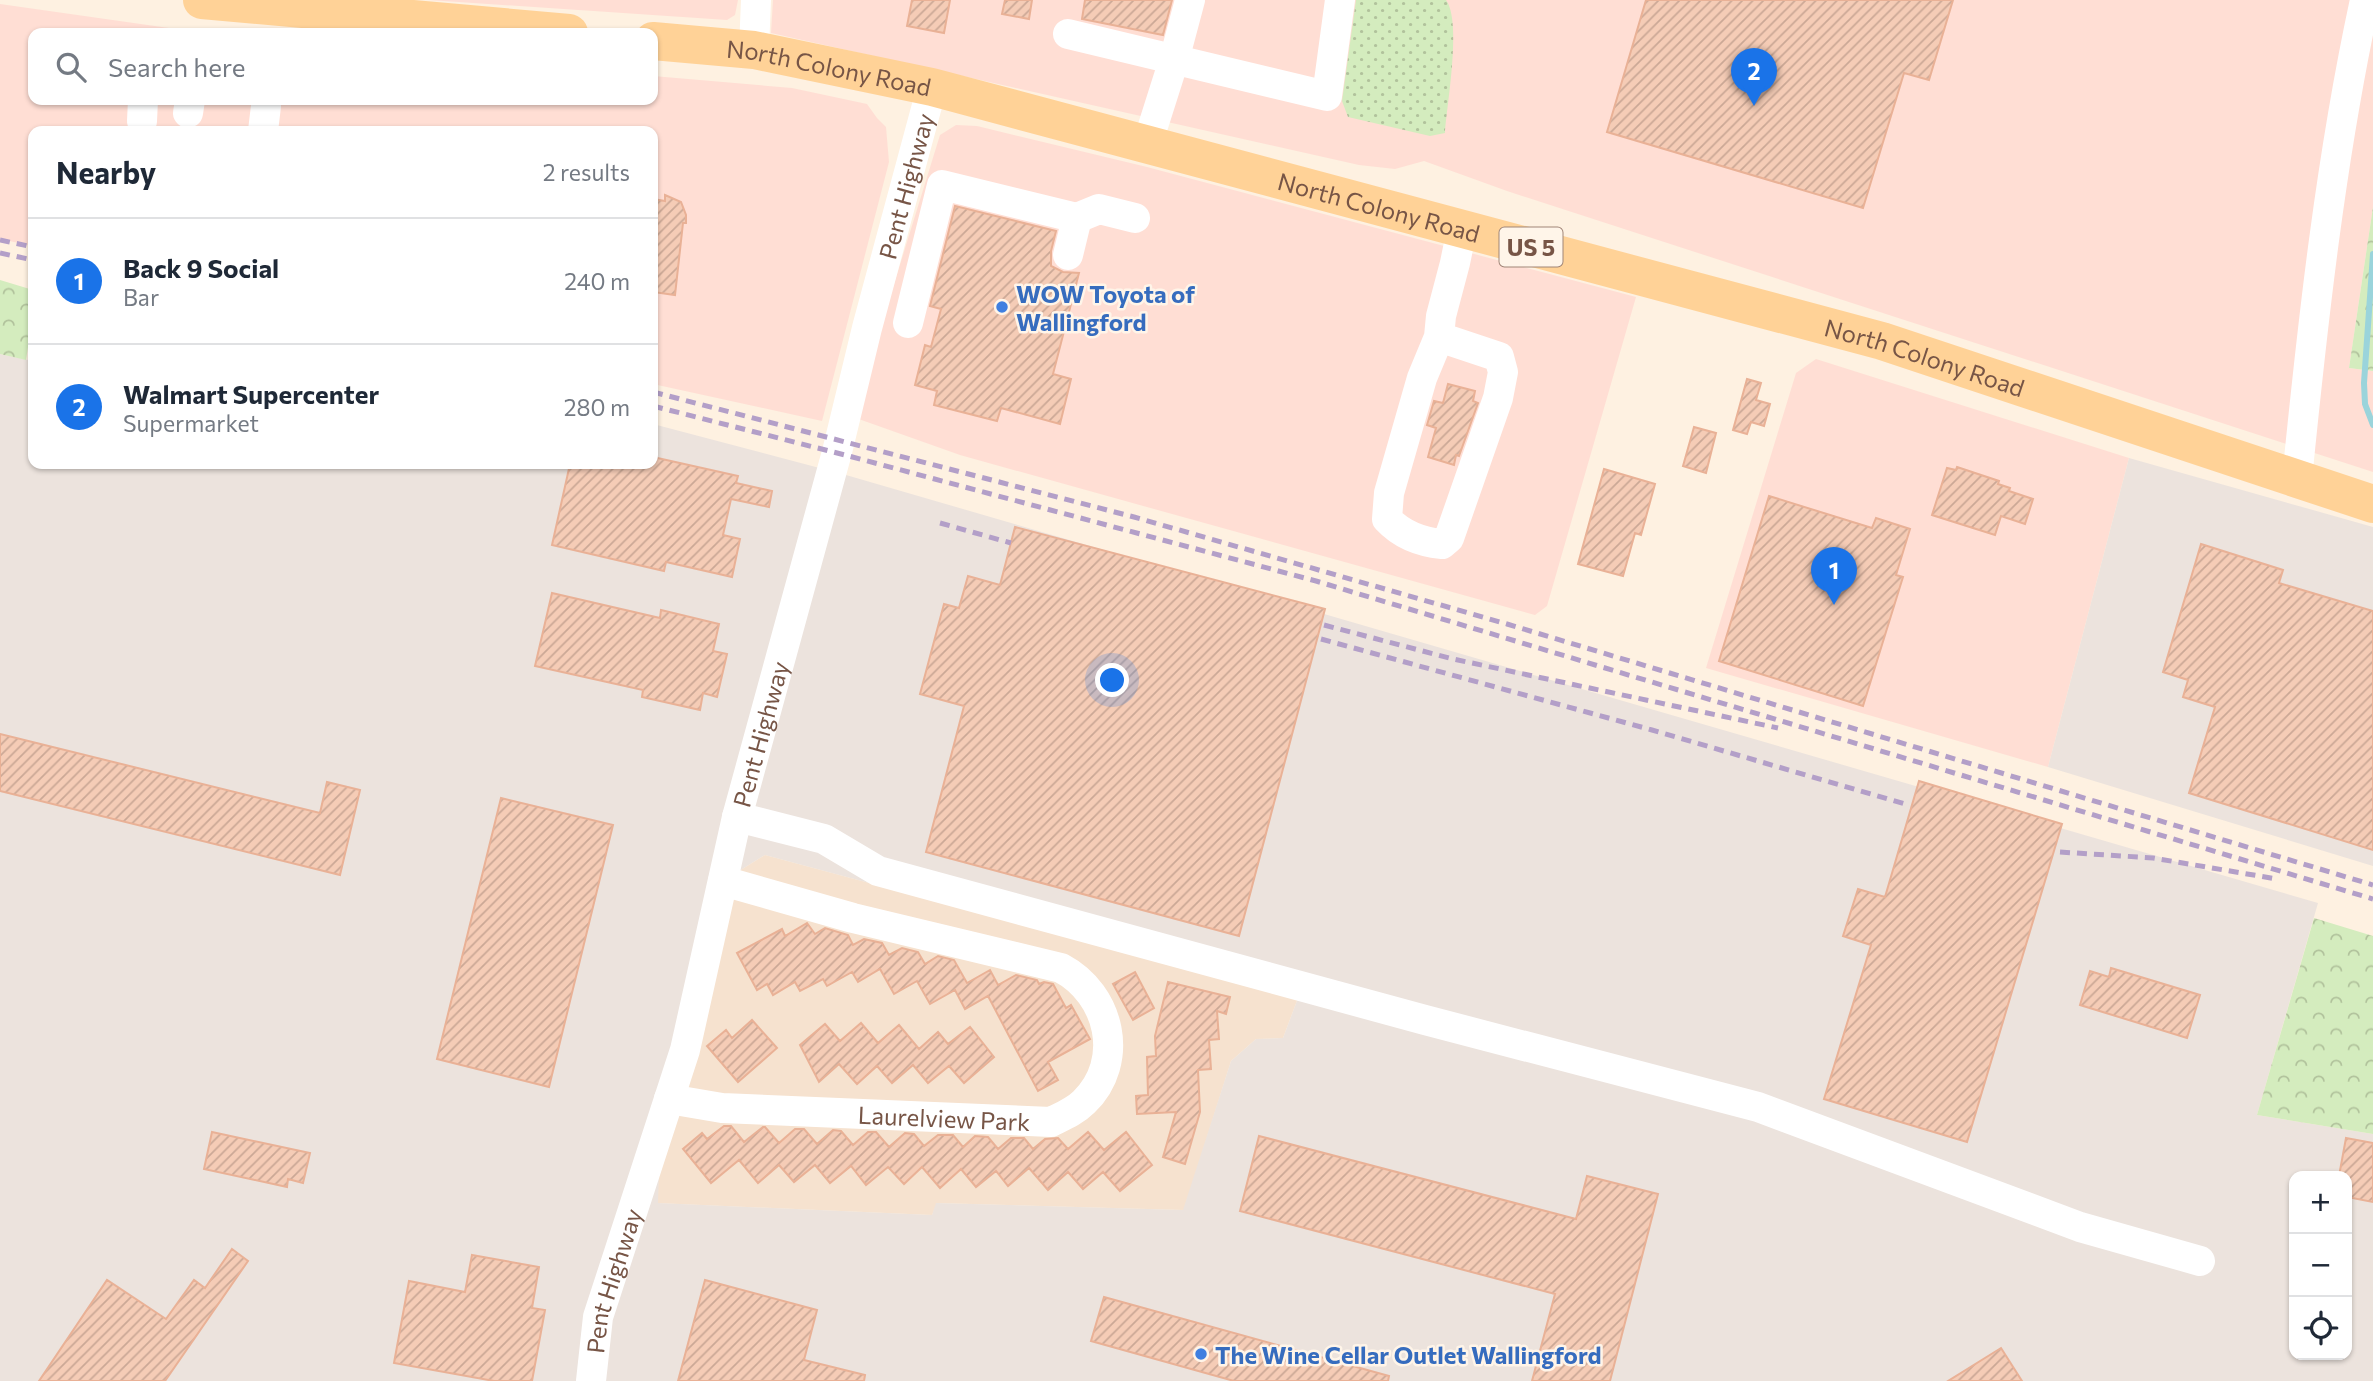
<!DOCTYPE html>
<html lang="en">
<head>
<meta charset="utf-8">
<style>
	body { margin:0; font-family:Commissioner,sans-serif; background:#f6f6f7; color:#1f2937 }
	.controls { position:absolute; right:21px; bottom:21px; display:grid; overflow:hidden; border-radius:14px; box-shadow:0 2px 5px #0004 }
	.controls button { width:63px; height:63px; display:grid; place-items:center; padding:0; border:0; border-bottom:2px solid #e0e1e3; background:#fff; color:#1f2937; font:35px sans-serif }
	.you { position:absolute; left:1113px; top:681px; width:24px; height:24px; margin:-18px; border:5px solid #fff; border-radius:50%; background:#1a73e8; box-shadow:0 0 0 10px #1a73e833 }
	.badge { display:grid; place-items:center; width:46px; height:46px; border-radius:50%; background:#1a73e8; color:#fff; font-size:23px; font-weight:700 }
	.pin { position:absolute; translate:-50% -58px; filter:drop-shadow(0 2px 4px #0008) }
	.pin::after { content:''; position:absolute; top:37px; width:24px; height:21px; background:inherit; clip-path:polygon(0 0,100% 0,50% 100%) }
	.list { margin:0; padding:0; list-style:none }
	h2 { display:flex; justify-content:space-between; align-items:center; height:91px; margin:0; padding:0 28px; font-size:30px }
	h2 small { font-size:23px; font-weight:400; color:#747a83 }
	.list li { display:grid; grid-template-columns:46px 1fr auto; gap:21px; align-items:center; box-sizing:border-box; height:126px; padding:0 28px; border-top:2px solid #e0e1e3 }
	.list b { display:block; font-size:26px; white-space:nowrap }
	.list p { margin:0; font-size:23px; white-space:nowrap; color:#747a83 }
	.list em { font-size:23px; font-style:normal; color:#747a83 }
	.icon { flex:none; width:38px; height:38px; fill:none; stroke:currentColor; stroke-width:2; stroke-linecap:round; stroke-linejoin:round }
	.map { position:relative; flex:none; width:2373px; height:1381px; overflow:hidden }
	.search { position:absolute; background:#fff; box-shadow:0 2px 5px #0004; left:28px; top:28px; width:630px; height:77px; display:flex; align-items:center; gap:18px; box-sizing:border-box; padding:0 24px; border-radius:14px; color:#747a83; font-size:26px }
	.panel { position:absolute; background:#fff; box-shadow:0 2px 5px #0004; left:28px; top:126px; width:630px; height:343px; border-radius:14px }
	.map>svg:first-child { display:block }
	.residential { fill:#f6e2cf }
	.commercial { fill:#ffded4 }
	.industrial { fill:#ece3dd; fill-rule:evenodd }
	.grass { fill:url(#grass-dots) }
	.forest { fill:url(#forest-crowns) }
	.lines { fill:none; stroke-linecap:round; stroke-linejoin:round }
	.stream { stroke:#9ad4db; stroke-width:6 }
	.building { fill:url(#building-hatch); stroke:#e9b196; stroke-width:2 }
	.minor { stroke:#fff; stroke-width:30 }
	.major { stroke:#ffd297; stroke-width:38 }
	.rail { stroke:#b39fc8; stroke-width:5; stroke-dasharray:10 7; stroke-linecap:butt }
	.shop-dot { fill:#3f7fe0; stroke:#fff5e9; stroke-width:2.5 }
	.labels { text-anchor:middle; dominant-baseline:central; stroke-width:5; stroke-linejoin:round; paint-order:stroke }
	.shield { fill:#fff5e9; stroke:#a08577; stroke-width:2 }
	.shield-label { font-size:23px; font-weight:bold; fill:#775546 }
	.street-label { font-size:24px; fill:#775546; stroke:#fff5e9 }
	.shop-label { font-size:24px; font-weight:bold; fill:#366cbe; stroke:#fff5e9; text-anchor:start }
</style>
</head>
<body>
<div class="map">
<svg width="2373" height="1381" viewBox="0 0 2373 1381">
	<defs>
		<pattern id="grass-dots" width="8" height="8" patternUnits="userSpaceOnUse" patternTransform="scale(1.75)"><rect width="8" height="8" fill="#d4ecbe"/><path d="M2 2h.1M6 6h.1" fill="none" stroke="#b1c29c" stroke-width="1.8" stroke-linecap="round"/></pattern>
		<pattern id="forest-crowns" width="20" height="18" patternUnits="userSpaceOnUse" patternTransform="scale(1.75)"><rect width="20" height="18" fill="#d4ecbe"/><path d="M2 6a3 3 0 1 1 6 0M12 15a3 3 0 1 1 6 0" fill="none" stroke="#b1c29c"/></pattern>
		<pattern id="building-hatch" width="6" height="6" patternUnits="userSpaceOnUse" patternTransform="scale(1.75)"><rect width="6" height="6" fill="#f5ccb6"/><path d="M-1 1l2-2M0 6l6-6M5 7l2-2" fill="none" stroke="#cba896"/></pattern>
	</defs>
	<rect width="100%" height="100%" fill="#fef1e1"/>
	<path class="residential" d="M765,855l533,143 -15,40 -27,1 -25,22 -47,149 -247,-7 -5,12 -275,-12 2,-31 80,-301z"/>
	<path class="commercial" d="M429,0h309l-3,15 -8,5z
		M773,0h1600v207l-24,161 24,3v101l-866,-281 -83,-30 -29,8 -36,-4 -588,-132z
		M0,4l204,29h-171v67h620v-24l139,12 75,16 10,14 9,9 3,35 -67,259 -169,-37v-253h-620v115l-33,-7z
		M956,125l21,1 170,41 489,130 -89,309 -12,9 -575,-160 -107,-38 87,-282z
		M1816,359l313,99 -81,309 -342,-99 90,-295z"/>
	<path class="industrial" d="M0,354l33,7v103h620v-40l193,51 1472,428 -61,212 116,19v247h-2373zM765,855l533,143 -15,40 -27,1 -25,22 -48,149 -247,-7 -4,12 -274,-12 1,-31 80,-301zM2294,1176h53v179h-53z
		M2129,458l244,69v339l-325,-99z"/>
	<path class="grass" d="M1356,0h90c16,22 1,104 -1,133l-15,3 -82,-19 -6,-16z"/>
	<path class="forest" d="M2373,207v164l-24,-3z
		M0,280l33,10v25l-7,45 -26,-6z
		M2314,918l59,18v198l-116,-19z"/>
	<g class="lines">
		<path class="stream" d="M2373,254l-9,129 1,21 8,21"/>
	</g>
	<path class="building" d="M912,0h38l-6,33 -37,-7z
		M1005,0h27l-3,19 -27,-5z
		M1085,0h87l-9,35 -81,-16z
		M1646,0h307l-24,80 -25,-7 -41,135 -256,-76z
		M665,195l16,7 5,13v8h-3l-8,72 -22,-3v-93l12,2z
		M955,206l101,25 -5,20v15l12,6 16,1 -26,101 18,5 -11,45 -59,-16 -4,13 -63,-16 3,-14 -22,-6 10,-40 6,2 10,-38 -11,-3z
		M1747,379l14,4 -5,17 14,4 -6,22 -13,-4 -4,12 -14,-4z
		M1448,384l27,7 -2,10 5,2 -19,53 -3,-1 -2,10 -26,-8 8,-29 -9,-3 7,-24 9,2z
		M1694,427l22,6 -10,40 -23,-7z
		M653,457l85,19 -2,7 36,8 -3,16 -38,-8 -8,36 17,4 -8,38 -66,-15 -2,9 -112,-26 18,-81h83z
		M1957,467l42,14 -1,3 12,4 -1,3 24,8 -8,25 -24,-8 -6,19 -63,-20 15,-47 9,2z
		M1604,469l51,15 -14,51 -6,-2 -12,43 -45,-12z
		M1769,496l103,32 4,-10 34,11 -14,46 7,2 -40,129 -144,-45z
		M1015,527l310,82 -86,327 -313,-84 38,-146 -44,-12 24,-90 15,4 9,-32 32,9z
		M2201,544l82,26 -4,13 94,28v239l-184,-57 26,-86 -32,-10 5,-17 -25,-8z
		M552,593l108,25 1,-8 58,14 -6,27 14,3 -10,43 -14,-4 -3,17 -58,-13 1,-7 -108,-24z
		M0,734l320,79 7,-31 33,8 -20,85 -340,-84z
		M1919,781l143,43 -95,318 -143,-43 47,-154 -28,-9 15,-47 27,8z
		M501,798l112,27 -64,262 -112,-28z
		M807,923l8,11 10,-6 23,7 5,10 11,-6 18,4 7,12 13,-7 16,4 7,12 13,-8 16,4 13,23 23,-13 8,15 18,-10 21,5 2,4 5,-2 9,2 13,24 5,-3 19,34 -42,23 10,18 -20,11 -50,-95 -23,13 -10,-19 -25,14 -13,-23 -23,13 -14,-25 -22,13 -6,-10 -25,14 -4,-7 -23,12 -5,-9 -22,13 -6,-11 -10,6 -20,-37 45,-24 3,7z
		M2111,968l89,27 -13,43 -107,-33 10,-34 19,6z
		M1135,972l19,36 -21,12 -20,-36z
		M1168,982l62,15 -4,17 -9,-3 2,28 -10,1 2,29 -13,1 2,42 -15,52 -22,-7 13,-45 -39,2 -1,-18 12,-1 -1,-38 9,-1 -1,-20z
		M752,1020l25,28 -39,34 -31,-36 19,-16 6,8z
		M861,1023l17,20 21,-18 20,24 19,-17 10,12 22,-17 24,30 -30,26 -15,-17 -21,17 -15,-18 -21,18 -15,-17 -20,18 -18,-20 -20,18 -19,-37 25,-21 15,17z
		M724,1126h7l13,16 19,-15h2l14,16 16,-14h9l13,15 16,-14 8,1 12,14 15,-13h8l13,15 16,-14 9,1 10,12 14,-11h15l10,12 12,-11 13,1 10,12 13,-11h13l9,11 12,-10 13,-1 10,11 20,-17 16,18 22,-18 26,33 -32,26 -17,-19 -20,17 -15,-17 -20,18 -19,-22 -21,18 -12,-15 -20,16 -15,-18 -21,19 -18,-21 -18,17 -16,-17 -22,18 -15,-19 -21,17 -15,-18 -21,17 -15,-17 -21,18 -19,-23 -28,23 -28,-34 19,-16 5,6z
		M212,1132l98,21 -7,30 -15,-4 -1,8 -83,-18z
		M1259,1136l317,83 11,-43 71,18 -48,187h-78l23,-87 -315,-83z
		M2346,1138l27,5v59l-26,-5v-21h-8z
		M232,1249l16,12 -83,120h-126l68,-101 59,39 28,-39 11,8z
		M472,1255l67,12 -7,41 13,2 -13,71h-38l-100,-18 15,-82 56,11z
		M705,1280l112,30 -13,50 61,15 -1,6h-186z
		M1104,1297l285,79 -1,5h-154l-143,-40z
		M2001,1348l21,33h-74z"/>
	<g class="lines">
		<g class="minor">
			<path d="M1068,34l259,62 13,-96"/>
			<path d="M754,50l2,-50"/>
			<path d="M188,113l2,-13"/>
			<path d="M142,121l1,-21"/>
			<path d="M263,131l3,-25"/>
			<path d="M1147,145l27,-85 16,-60"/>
			<path d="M1068,255l9,-37"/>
			<path d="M908,323l34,-138 135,33 22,-9 36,9"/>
			<path d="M1439,337l60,20 4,15 -5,26 -49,140 -7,6c-21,-2 -41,-10 -55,-25l2,-26 33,-115 17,-41 2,-21 14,-53 7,-34"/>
			<path d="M2297,479c16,-160 34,-322 68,-479"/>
			<path d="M737,817l87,22 54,32 547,149 333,87 322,120 120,34"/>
			<path id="s1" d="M669,1099l53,9 329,14c12,-6 24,-11 33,-20 42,-41 26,-108 -23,-134l-208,-50 -130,-37"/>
			<path id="s2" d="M591,1381l7,-64 87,-267 52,-233 100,-365 30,-124 65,-241"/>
		</g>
		<g class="major">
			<path d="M202,0l367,33"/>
			<path id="s3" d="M653,41l101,9 178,37 950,254 491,163"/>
		</g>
		<path class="rail" d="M0,240l33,7
			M0,253l33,7
			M653,392l481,125 373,107 866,261
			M653,406l192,49 471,126 1057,318
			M940,523l71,20
			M1324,625l129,34 325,69
			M1321,639l331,91 253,74
			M2060,852l93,6 124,21"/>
	</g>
	<g class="shop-dot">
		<circle cx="1002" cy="307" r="7"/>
		<circle cx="1201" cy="1354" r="7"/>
	</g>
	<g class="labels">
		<rect class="shield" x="1499.5" y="227.5" width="63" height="39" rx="5"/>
		<g class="shield-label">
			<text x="1531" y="247">US 5</text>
		</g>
		<g class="street-label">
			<text stroke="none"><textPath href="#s3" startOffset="178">North Colony Road</textPath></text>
			<text stroke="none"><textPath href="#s2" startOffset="1237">Pent Highway</textPath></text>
			<text stroke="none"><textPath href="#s3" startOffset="746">North Colony Road</textPath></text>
			<text stroke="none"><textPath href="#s3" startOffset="1312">North Colony Road</textPath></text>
			<text stroke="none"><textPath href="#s2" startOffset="670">Pent Highway</textPath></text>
			<text stroke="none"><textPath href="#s1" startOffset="276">Laurelview Park</textPath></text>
			<text stroke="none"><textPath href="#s2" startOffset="103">Pent Highway</textPath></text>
		</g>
		<g class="shop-label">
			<text x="1016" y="293">WOW Toyota of<tspan x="1016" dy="28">Wallingford</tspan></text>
			<text x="1215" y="1354">The Wine Cellar Outlet Wallingford</text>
		</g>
	</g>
</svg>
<div class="controls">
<button>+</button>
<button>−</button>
<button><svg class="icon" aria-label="locate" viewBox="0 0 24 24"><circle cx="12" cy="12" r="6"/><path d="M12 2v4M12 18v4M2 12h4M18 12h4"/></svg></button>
</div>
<div class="you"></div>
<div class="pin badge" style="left:1834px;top:605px">1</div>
<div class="pin badge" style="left:1754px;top:106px">2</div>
<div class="search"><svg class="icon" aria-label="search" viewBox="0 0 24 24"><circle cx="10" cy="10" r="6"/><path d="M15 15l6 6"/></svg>Search here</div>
<section class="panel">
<h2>Nearby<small>2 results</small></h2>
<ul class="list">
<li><span class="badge">1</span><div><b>Back 9 Social</b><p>Bar</p></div><em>240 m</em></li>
<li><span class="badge">2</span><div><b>Walmart Supercenter</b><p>Supermarket</p></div><em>280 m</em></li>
</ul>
</section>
</div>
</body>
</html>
